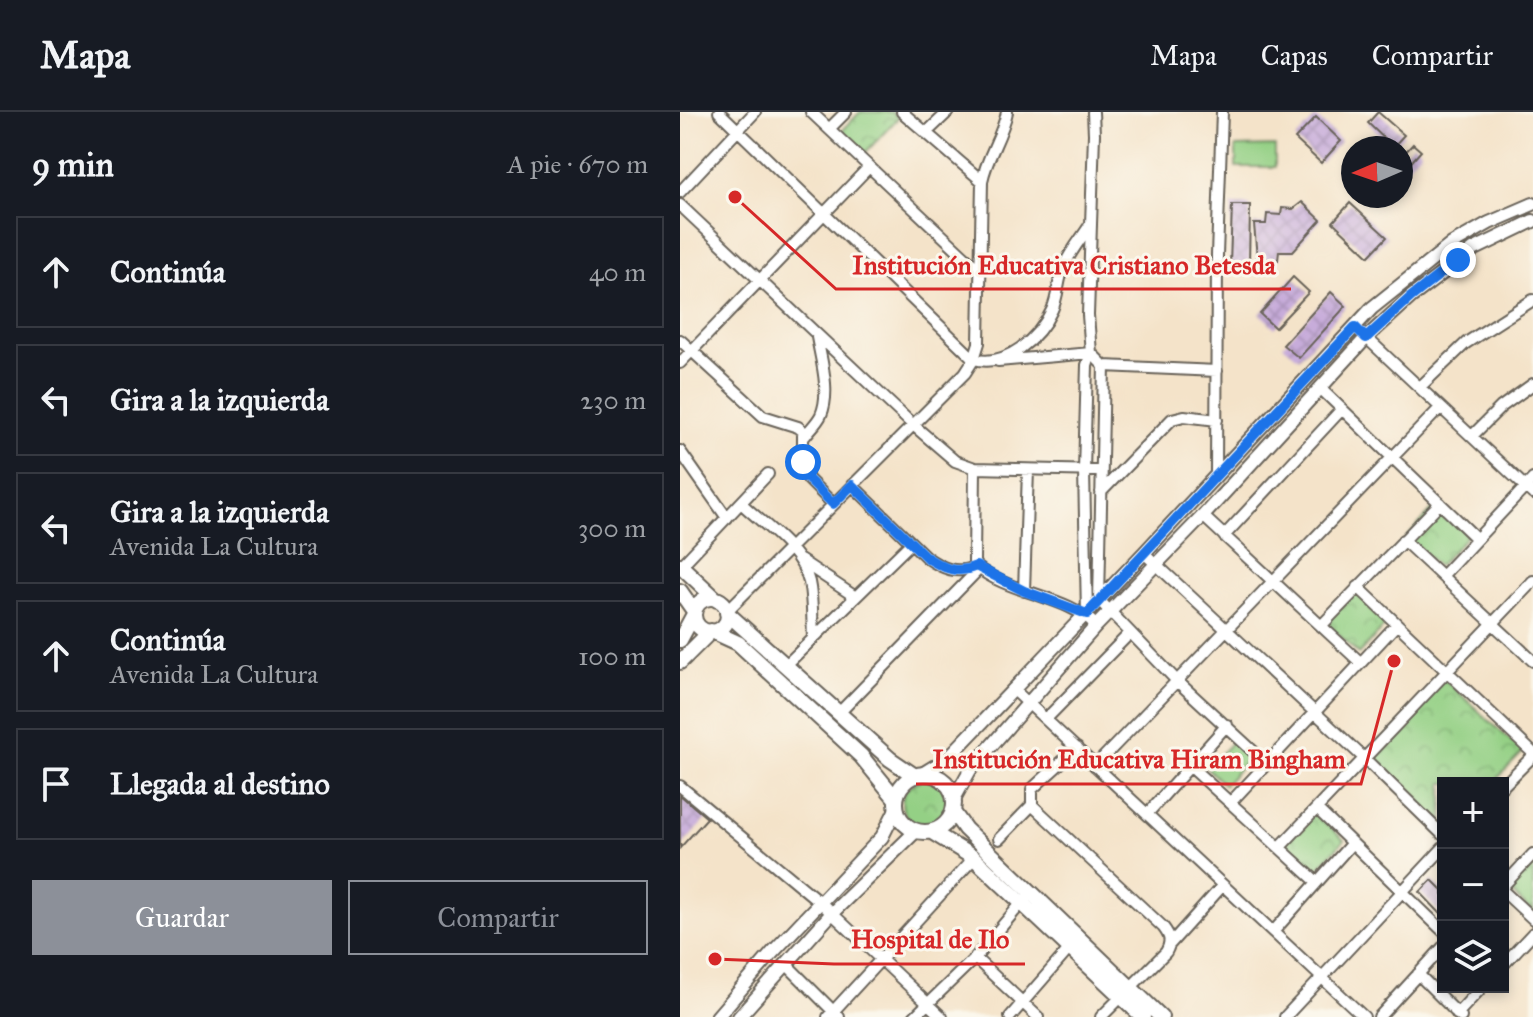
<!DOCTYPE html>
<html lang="es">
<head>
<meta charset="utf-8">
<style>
	body { margin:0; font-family:"IM FELL Great Primer",serif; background:#242831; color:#f1f3f6 }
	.controls { position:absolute; right:24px; bottom:24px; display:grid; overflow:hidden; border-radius:0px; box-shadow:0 4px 12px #0003 }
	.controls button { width:72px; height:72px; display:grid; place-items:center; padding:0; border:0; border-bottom:2px solid #363941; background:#171b24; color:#f1f3f6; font:40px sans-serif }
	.compass { position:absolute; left:661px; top:24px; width:72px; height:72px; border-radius:50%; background:#171b24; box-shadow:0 4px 12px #0003; rotate:268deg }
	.stop { position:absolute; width:24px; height:24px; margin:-18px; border:6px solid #1a73e8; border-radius:50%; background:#fff }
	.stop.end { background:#1a73e8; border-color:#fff; box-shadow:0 2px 8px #0008 }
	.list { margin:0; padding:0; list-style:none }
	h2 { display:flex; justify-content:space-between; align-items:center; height:104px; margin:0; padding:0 32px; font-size:34px }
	h2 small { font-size:26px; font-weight:400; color:#9ea1a6 }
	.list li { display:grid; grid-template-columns:52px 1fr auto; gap:24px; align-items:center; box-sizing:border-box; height:112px; margin:0 16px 16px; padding:0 16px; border:2px solid #363941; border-radius:0px }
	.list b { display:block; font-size:30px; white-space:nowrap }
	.list p { margin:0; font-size:26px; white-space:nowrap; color:#9ea1a6 }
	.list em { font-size:26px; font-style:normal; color:#9ea1a6 }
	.actions { display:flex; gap:16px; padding:24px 32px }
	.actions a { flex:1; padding:18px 0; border:2px solid #8c9099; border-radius:0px; text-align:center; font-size:28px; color:#8c9099 }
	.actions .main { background:#8c9099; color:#fff }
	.icon { flex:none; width:44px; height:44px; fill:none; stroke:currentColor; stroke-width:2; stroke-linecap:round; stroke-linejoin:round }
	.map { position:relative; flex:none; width:853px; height:905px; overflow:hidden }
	header { display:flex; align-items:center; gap:48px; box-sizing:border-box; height:112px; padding:0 40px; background:#171b24; border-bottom:2px solid #363941 }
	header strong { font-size:38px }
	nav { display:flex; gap:44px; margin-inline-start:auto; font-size:28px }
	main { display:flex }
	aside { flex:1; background:#171b24 }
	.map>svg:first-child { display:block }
	.park { fill:url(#park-crowns); stroke:#587650; stroke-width:2 }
	.pitch { fill:#94d085; stroke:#587650; stroke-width:2 }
	.building { fill:url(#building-cross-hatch) }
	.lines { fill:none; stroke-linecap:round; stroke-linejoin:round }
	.minor-casing { stroke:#686259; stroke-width:14 }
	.tertiary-casing { stroke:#686259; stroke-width:16 }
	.secondary-casing { stroke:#686259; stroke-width:18 }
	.minor { stroke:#fff; stroke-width:10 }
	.tertiary { stroke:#fff; stroke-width:12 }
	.secondary { stroke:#fff; stroke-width:14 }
	.route { stroke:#1a73e8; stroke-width:10 }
	.leader { fill:none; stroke:#d62828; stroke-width:3 }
	.callout-dot { fill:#d62828; stroke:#fbf7ec; stroke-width:3 }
	.callout-label { font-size:26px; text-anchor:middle; font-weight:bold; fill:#d62828; stroke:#fbf7ec; stroke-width:6; stroke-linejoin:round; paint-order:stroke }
</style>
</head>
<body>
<header>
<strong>Mapa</strong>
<nav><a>Mapa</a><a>Capas</a><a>Compartir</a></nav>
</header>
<main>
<aside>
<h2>9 min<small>A pie · 670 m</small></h2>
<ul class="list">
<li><svg class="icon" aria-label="ahead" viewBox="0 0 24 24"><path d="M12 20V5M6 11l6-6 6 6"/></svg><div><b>Continúa</b></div><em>40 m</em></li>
<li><svg class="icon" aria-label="left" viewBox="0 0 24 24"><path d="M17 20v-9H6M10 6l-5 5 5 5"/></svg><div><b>Gira a la izquierda</b></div><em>230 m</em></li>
<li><svg class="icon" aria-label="left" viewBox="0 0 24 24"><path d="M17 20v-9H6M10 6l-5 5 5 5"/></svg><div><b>Gira a la izquierda</b><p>Avenida La Cultura</p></div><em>300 m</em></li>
<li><svg class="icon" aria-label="ahead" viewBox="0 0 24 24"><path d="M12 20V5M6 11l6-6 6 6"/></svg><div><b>Continúa</b><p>Avenida La Cultura</p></div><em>100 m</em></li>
<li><svg class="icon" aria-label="arrive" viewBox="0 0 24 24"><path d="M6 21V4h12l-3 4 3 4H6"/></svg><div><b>Llegada al destino</b></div></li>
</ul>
<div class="actions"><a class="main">Guardar</a><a>Compartir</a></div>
</aside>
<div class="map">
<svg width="853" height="905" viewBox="0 0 853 905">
	<defs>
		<pattern id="park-crowns" width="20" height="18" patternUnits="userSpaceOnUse" patternTransform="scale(2)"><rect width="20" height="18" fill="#94d085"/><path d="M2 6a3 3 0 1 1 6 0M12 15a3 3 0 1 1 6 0" fill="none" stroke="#7fb272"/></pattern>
		<pattern id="building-cross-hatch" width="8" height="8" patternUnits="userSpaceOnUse" patternTransform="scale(2)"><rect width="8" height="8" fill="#c7acda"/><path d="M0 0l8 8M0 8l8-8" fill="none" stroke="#aa93ba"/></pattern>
	</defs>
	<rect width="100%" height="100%" fill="#fbf7ec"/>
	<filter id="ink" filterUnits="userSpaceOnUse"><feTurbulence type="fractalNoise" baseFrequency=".0125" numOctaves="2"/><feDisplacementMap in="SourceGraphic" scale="16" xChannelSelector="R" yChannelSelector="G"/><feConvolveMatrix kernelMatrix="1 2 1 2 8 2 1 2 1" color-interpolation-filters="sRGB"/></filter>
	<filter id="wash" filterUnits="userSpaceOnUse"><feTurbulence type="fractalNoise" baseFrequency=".006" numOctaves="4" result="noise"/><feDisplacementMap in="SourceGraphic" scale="32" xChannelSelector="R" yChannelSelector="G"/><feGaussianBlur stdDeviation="1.8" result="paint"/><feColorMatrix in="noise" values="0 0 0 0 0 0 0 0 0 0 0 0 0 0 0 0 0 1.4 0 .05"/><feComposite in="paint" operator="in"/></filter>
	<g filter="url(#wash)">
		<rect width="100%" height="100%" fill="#f4e3c9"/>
		<path class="park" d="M180,0h32l6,6 -33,35 -23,-22z
			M757,393l31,30 -30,31 -31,-29z
			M676,478l33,31 -30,33 -34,-32z
			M764,567l79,73 -30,31h-50v43l-73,-70z
			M222 691a23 23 0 1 1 46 0a23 23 0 1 1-46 0Z
			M634,700l30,28 -29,32 -32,-29z
			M853,743v58l-29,-27z"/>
		<path class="pitch" d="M595,34v21h-39v-20z
			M553,629l17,16 -26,28 -17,-17z"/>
		<g id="blocks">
			<path class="building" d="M698,0l26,23 -11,12 -25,-24z
				M636,5l25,24 -20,22 -26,-24z
				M733,32l8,7 -14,16 -6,-6v-4z
				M622,90l19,18 -28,31h-14l-1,9 -21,-2 -3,-34h12l1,-10 14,1 1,-7 11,1z
				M670,91l37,34 -18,19 -36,-34z
				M552,93h18l-1,61h-19z
				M613,165l16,15 -34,36 -15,-14z
				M651,180l15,14 -47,52 -16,-13z
				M0,683l27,23 -27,30z
				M752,768l11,11v19l-3,3 -20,-21z"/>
		</g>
	</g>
	<g filter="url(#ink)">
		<use href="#blocks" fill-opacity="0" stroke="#686259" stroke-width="2"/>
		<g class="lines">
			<g class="minor-casing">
				<path id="minor" d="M39,0l255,247c32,9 65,-21 78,-49 6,-13 6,-29 11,-42 7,-16 18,-29 27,-43
					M131,0l168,158
					M222,0l80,69
					M149,17l17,-17
					M246,21l22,-21
					M0,80l75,-80
					M0,93l232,219 43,37 20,7 126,3
					M675,215l178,167
					M0,228l83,76 35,11 5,4v31l5,17 25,25
					M318,249l93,-8 13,13 -5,234 78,81 90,83
					M0,251l189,-196
					M424,254l113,5
					M740,275l46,-44 67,-43
					M640,276l156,150
					M125,324c5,-7 12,-13 16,-21 10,-23 0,-55 -4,-78
					M792,324l29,-29 32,-23
					M0,339l47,67
					M295,356l-1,94 2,4c32,28 95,30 120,60
					M536,362l1,-219 5,-143
					M172,373l74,72c17,12 31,18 50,9
					M421,380l71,-73 12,-3 33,4
					M61,391c23,22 60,46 68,79 4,18 3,38 4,56
					M523,404l158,147
					M544,424l118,-127
					M723,428l130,121
					M464,441l221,206 78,76
					M120,448l54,36
					M1,454l87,-92
					M762,464l91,-97
					M678,475l175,166
					M344,479l4,-121
					M47,499l238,-238 9,-14 5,-16 3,-162c5,-25 20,-44 25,-69
					M407,502l-3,-143 3,-106 4,-12 -3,-38 6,-181 -1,-22
					M641,514l119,-123
					M106,553l125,-122
					M333,577l351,328
					M158,602l141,-145
					M366,607l84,-86
					M397,636l-45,41v16l131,122c7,9 9,14 3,25l-65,65
					M415,654l345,-358
					M511,655l126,115
					M0,674l141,117 121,114
					M823,674l30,-30
					M551,690l166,-178
					M637,697l126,122
					M467,702l80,-89
					M319,727l33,-34
					M600,735l253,-266
					M823,774l30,-32
					M823,779l30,28
					M593,820l79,-89
					M490,832l53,-59
					M295,846l63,59
					M106,852l53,53
					M823,853l30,-32
					M738,862l43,43
					M777,902l25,-27
					M148,905l146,-159
					M234,905l61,-59 50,-59
					M330,905l60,-69
					M605,905l158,-169
					M699,905l64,-70"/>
			</g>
			<g class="tertiary-casing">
				<path id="tertiary" d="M242,662l26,-16 196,-205 228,-245 80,-64 37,-21 44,-19
					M274,687l16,-29 126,-144 107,-110 163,-178 45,-41 62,-47 60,-29
					M37,905l56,-65 109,-115 15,-30
					M59,905l93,-104 84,-82"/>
			</g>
			<g class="secondary-casing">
				<path id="secondary" d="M0,453l37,35
					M0,479l14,20
					M14 503a17 17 0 1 1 34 0a17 17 0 1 1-34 0Z
					M47,501l163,146 25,17
					M34,520l24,11 123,113 35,43
					M0,528l14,-26
					M0,550l31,-31
					M216 691a29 29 0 1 1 58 0a29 29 0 1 1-58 0Z
					M273,700l12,17 196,188
					M252,720l42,26 169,159"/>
			</g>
			<use href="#minor" class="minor"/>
			<use href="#tertiary" class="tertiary"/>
			<use href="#secondary" class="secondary"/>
		</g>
	</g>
	<g class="lines" filter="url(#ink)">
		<path class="route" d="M123,350l5,17 25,25 19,-19 74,72c17,11 31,18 50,9l48,25 63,23 268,-287 11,11 45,-41 47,-37"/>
	</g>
	<path class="leader" d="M55 85L156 177H611M714 549L681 672H236M35 847L154 852H345"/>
	<g class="callout-dot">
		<circle cx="55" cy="85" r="8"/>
		<circle cx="714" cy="549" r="8"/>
		<circle cx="35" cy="847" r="8"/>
	</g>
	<g class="callout-label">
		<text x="384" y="162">Institución Educativa Cristiano Betesda</text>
		<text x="459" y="656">Institución Educativa Hiram Bingham</text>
		<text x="250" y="836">Hospital de Ilo</text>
	</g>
</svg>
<div class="controls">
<button>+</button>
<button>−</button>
<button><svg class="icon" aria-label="layers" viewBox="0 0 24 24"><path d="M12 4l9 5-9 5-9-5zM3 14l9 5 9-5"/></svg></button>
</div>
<svg class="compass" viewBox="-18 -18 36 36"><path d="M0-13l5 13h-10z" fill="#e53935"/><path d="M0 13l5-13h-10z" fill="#9ea1a6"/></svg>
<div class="stop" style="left:123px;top:350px"></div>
<div class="stop end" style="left:778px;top:148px"></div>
</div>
</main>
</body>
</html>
